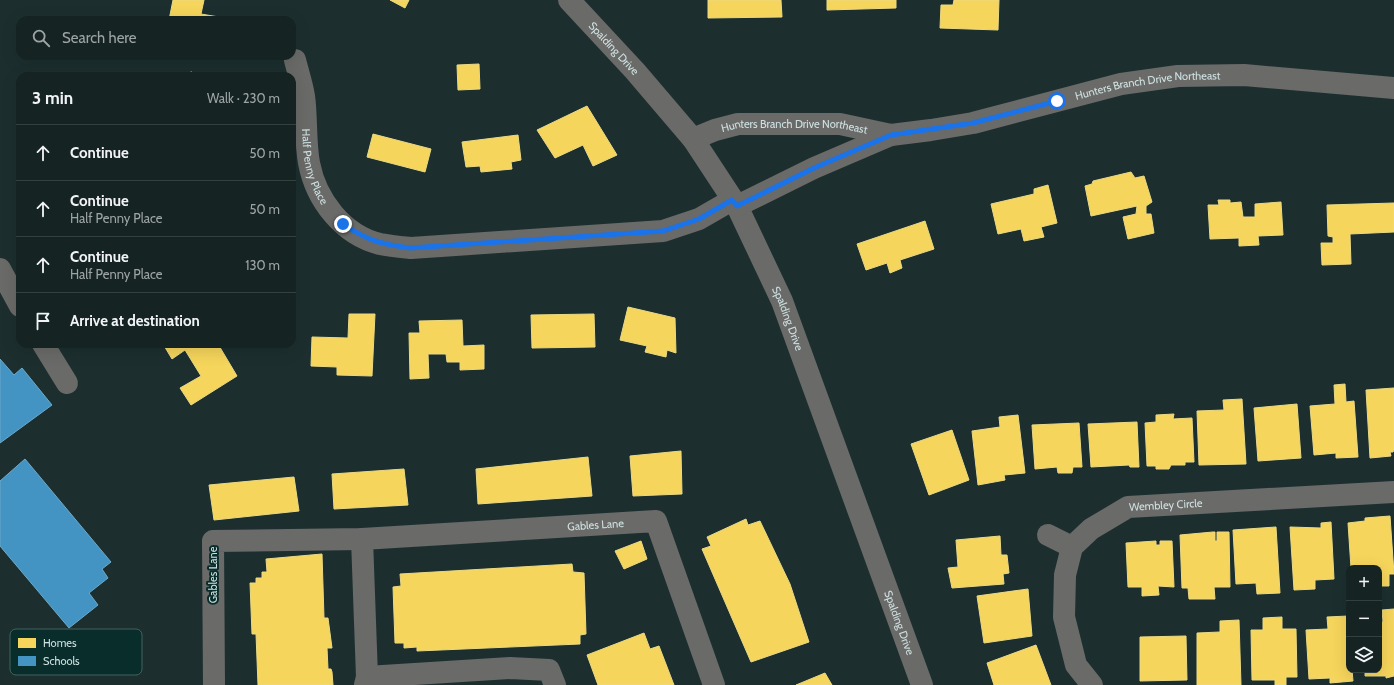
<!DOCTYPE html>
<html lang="en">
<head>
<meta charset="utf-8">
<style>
	body { margin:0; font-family:Cabin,sans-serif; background:#222f2f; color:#f1f3f6 }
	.controls { position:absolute; right:12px; bottom:12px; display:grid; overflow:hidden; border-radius:8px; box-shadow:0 4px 16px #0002 }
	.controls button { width:36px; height:36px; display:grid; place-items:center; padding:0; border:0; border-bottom:1px solid #344040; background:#152322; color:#f1f3f6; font:20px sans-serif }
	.stop { position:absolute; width:12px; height:12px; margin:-9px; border:3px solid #1a73e8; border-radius:50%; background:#fff }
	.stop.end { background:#1a73e8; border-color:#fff; box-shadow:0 1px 4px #0008 }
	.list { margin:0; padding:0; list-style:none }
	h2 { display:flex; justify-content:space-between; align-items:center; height:52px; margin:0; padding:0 16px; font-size:17px }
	h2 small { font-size:13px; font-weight:400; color:#9da4a5 }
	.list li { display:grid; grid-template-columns:26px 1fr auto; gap:12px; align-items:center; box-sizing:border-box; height:56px; padding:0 16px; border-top:1px solid #344040 }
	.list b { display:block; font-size:15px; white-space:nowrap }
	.list p { margin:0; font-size:13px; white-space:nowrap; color:#9da4a5 }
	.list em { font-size:13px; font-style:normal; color:#9da4a5 }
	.icon { flex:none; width:22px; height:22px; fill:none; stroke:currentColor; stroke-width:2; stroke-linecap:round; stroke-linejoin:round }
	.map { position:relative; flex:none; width:1394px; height:685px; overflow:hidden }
	.search { position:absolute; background:#152322; box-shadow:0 4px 16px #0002; left:16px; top:16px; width:280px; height:44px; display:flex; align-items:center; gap:10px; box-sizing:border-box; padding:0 14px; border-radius:12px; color:#9da4a5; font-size:15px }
	.panel { position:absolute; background:#152322; box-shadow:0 4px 16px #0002; left:16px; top:72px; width:280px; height:276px; border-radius:12px }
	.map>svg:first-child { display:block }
	.homes { fill:#f6d55c; stroke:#ead984 }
	.schools { fill:#4393c3; stroke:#6daacc }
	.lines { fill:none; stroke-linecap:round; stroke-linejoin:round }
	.minor { stroke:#6a6a69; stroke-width:22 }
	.route { stroke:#1a73e8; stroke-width:5 }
	.labels { text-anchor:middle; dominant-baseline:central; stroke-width:4; stroke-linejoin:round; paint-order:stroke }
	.street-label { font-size:11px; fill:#cee1e0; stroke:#082d2b }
	.key { fill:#082d2b; stroke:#436361; stroke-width:1 }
	.key-label { font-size:11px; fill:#cee1e0 }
</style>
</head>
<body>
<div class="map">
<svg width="1394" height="685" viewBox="0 0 1394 685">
	<rect width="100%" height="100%" fill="#1c2f2e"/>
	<path class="homes" d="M173,0h31l-3,14 18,3v3h-50z
		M390,0h19l-4,8z
		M708,0h73l1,17 -74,1z
		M827,0h69v8l-69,2z
		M954,0h45l-1,30 -58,-2 1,-23h12z
		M479,64l1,25 -22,1 -1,-25z
		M192,72l1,4h-22z
		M587,106l30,49 -24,11 -10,-21 -28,13 -18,-28z
		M373,134l58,15 -6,23 -58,-15z
		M518,135l3,25 -10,2 1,7 -31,3 -1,-6 -14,1 -4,-25z
		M1131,172l4,6 9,-2 8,26 -6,4v8h5l3,19 -26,6 -5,-22 13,-3 1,-8 -46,10 -6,-30 7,-2 1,-3z
		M1048,185l9,38 -16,4 3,10 -20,4 -3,-12 -23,5 -7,-30 43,-10v-5z
		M1218,200h12v3l11,-1 2,15h12v-13l26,-2 2,33 -25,1 1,9 -20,1v-8l-29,1 -2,-34h11z
		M1394,203v29l-44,2 1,30 -29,1 -1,-22h12v-6l-5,-1 -1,-31z
		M925,221l9,28 -34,11 2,8 -12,5 -3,-10 -21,7 -9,-26z
		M628,307l47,11 1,35 -9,-3 -1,7 -21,-5 2,-6 -27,-6z
		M349,314h26l-3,62 -35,-1v-8l-26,-1 1,-29 36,1z
		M594,314l1,33 -63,1 -1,-33z
		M462,320l1,26 21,-1v24l-24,1v-8h-13l-1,-8h-18l1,24 -19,1 -1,-46h11l-1,-12z
		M163,344h28l1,2 3,-2h23l19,32 -46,29 -11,-17 21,-12 -16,-26 -13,9z
		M1345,384l1,18 8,-1 4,56 -22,1v-5l-22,2 -4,-49 25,-2 -1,-19z
		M1394,388v62l-1,2h-3l1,4 -21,2 -4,-68z
		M1242,399l4,65 -47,1 -2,-54 27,-1 -1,-10z
		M1297,404l4,54 -43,3 -4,-53z
		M1174,414l-1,5 19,-1 2,44h-9v3h-14l-2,4h-13v-3h-9l-2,-43 11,-1v-7z
		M1018,415l7,58 -21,2 1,5 -27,5 -6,-54 28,-4 -1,-10z
		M1137,422l2,45h-9l-1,-2 -38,2 -3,-43z
		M1079,423l3,44h-9l-1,6h-14l-1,-6 -22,2 -3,-44z
		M952,430l17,50 -40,15 -18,-51z
		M681,451l1,43 -49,2 -3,-40z
		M588,457l4,39 -114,8 -2,-35z
		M404,469l4,36 -74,4 -2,-35z
		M294,477l5,34 -85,9 -5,-35z
		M1390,516l4,58h-5v12h-10v-18h-28l-3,-45 17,-2v-3z
		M746,519l2,6 12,-4 30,63 19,58 -58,20 -49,-113 9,-3 -4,-9z
		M1331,522l3,57 -19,1v9l-21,1 -4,-63 31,1v-5z
		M1276,527l4,66 -23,1 -1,-11 -20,1 -3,-54z
		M1213,532h2v9h2v-9h12l1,55h-16l1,12h-26l-1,-11h-6l-2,-53z
		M1000,536l1,19h6l2,18 -6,1 1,10 -52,4 -4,-20 10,-1 -2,-27z
		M641,541l6,18 -23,10 -9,-18z
		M1156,541v4h4v-4h12l2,46 -16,-1 1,9 -17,1v-9h-14l-2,-44z
		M322,554l2,64h4l4,30h-5l1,21h3l1,3 1,13h-75l-2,-51h-4l-2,-51h6v-5h6v-6h5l-1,-13z
		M572,564l1,8 11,1 2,61 -6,1v9l-163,7v-4l-13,1v-5h-9l-2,-56 8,-1 -1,-12z
		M1028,589l4,47 -48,7 -7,-47z
		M1394,609v67l-8,2v-2h-21v-6h14v-48h4l-1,-12z
		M1348,616l1,54h3l1,11 -23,2v-5l-21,1 -3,-49 22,-1 -1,-12z
		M1282,617v12h14l1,48h-11v8h-11v-5h-23l-1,-50h12v-12z
		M1239,620l2,65h-44v-52l23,-1v-11z
		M644,633l6,16 9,-3 15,39h-76l-11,-30z
		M1186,636l1,44 -47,1v-44z
		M1036,645l15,40h-57l-7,-22z
		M825,673l7,12h-36z"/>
	<path class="schools" d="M0,359l14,16 8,-7 30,37 -52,38z
		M25,459l86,103 -9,7 6,9 -19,15 9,12 -29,23 -69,-82v-65z"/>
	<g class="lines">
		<g class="minor">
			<path id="s1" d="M569,0l66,71 58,68 44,67 45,95 140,384"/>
			<path id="s2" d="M295,60c3,12 7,24 9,36 3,22 1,45 5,67 7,37 34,72 71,81 10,2 21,3 31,4l252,-17 36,-12 33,-19"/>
			<path id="s3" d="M693,139l22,-9 23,-6h102l51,11 40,-5 42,-7 148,-39 57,-8 66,-1 150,13"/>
			<path d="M737,206l77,-38 77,-33"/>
			<path d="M0,269l20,37"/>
			<path d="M43,344l24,39"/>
			<path d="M1048,535l24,12"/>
			<path d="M362,539l5,138"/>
			<path id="s4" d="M214,685l-1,-144 149,-2 294,-18 58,164"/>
			<path d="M365,685l2,-8 143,-9 39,2 6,15"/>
			<path id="s5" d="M1092,685l-16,-20 -12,-48 1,-42 7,-28 19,-18 37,-22 266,-15"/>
		</g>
	</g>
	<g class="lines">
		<path class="route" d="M343,224c25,17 38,20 67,24l253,-17 36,-12 33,-19 5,6 77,-38 77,-33 82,-12 84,-22"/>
	</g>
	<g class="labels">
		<g class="street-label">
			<text stroke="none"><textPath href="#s1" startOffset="66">Spalding Drive</textPath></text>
			<text stroke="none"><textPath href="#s3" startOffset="464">Hunters Branch Drive Northeast</textPath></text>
			<text stroke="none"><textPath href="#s3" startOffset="104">Hunters Branch Drive Northeast</textPath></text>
			<text stroke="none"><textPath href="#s2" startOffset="109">Half Penny Place</textPath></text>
			<text stroke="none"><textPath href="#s1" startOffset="390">Spalding Drive</textPath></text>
			<text stroke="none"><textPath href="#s5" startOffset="253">Wembley Circle</textPath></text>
			<text stroke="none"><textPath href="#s4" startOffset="527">Gables Lane</textPath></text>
			<text transform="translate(213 575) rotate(-90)">Gables Lane</text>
			<text stroke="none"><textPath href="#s1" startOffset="714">Spalding Drive</textPath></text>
		</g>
	</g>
	<rect x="10" y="629" width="132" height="46" rx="6" class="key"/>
	<rect x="18" y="638" width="18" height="10" fill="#f6d55c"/>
	<rect x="18" y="656" width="18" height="10" fill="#4393c3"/>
	<g class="key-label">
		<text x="43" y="647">Homes</text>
		<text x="43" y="665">Schools</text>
	</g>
</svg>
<div class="controls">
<button>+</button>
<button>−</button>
<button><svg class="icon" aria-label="layers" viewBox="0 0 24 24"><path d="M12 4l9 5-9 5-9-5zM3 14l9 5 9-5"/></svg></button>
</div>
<div class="stop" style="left:1057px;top:101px"></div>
<div class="stop end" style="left:343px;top:224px"></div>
<div class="search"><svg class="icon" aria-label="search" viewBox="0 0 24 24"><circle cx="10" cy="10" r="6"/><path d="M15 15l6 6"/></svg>Search here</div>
<section class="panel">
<h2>3 min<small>Walk · 230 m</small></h2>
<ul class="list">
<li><svg class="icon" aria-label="ahead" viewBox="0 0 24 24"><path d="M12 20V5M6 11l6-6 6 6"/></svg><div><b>Continue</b></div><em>50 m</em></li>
<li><svg class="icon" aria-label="ahead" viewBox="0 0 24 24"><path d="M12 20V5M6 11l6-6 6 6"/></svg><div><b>Continue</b><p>Half Penny Place</p></div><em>50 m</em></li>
<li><svg class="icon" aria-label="ahead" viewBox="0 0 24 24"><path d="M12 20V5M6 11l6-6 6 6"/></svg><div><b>Continue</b><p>Half Penny Place</p></div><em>130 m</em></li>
<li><svg class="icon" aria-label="arrive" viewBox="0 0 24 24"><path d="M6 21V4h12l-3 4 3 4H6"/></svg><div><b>Arrive at destination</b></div></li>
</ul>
</section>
</div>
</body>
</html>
